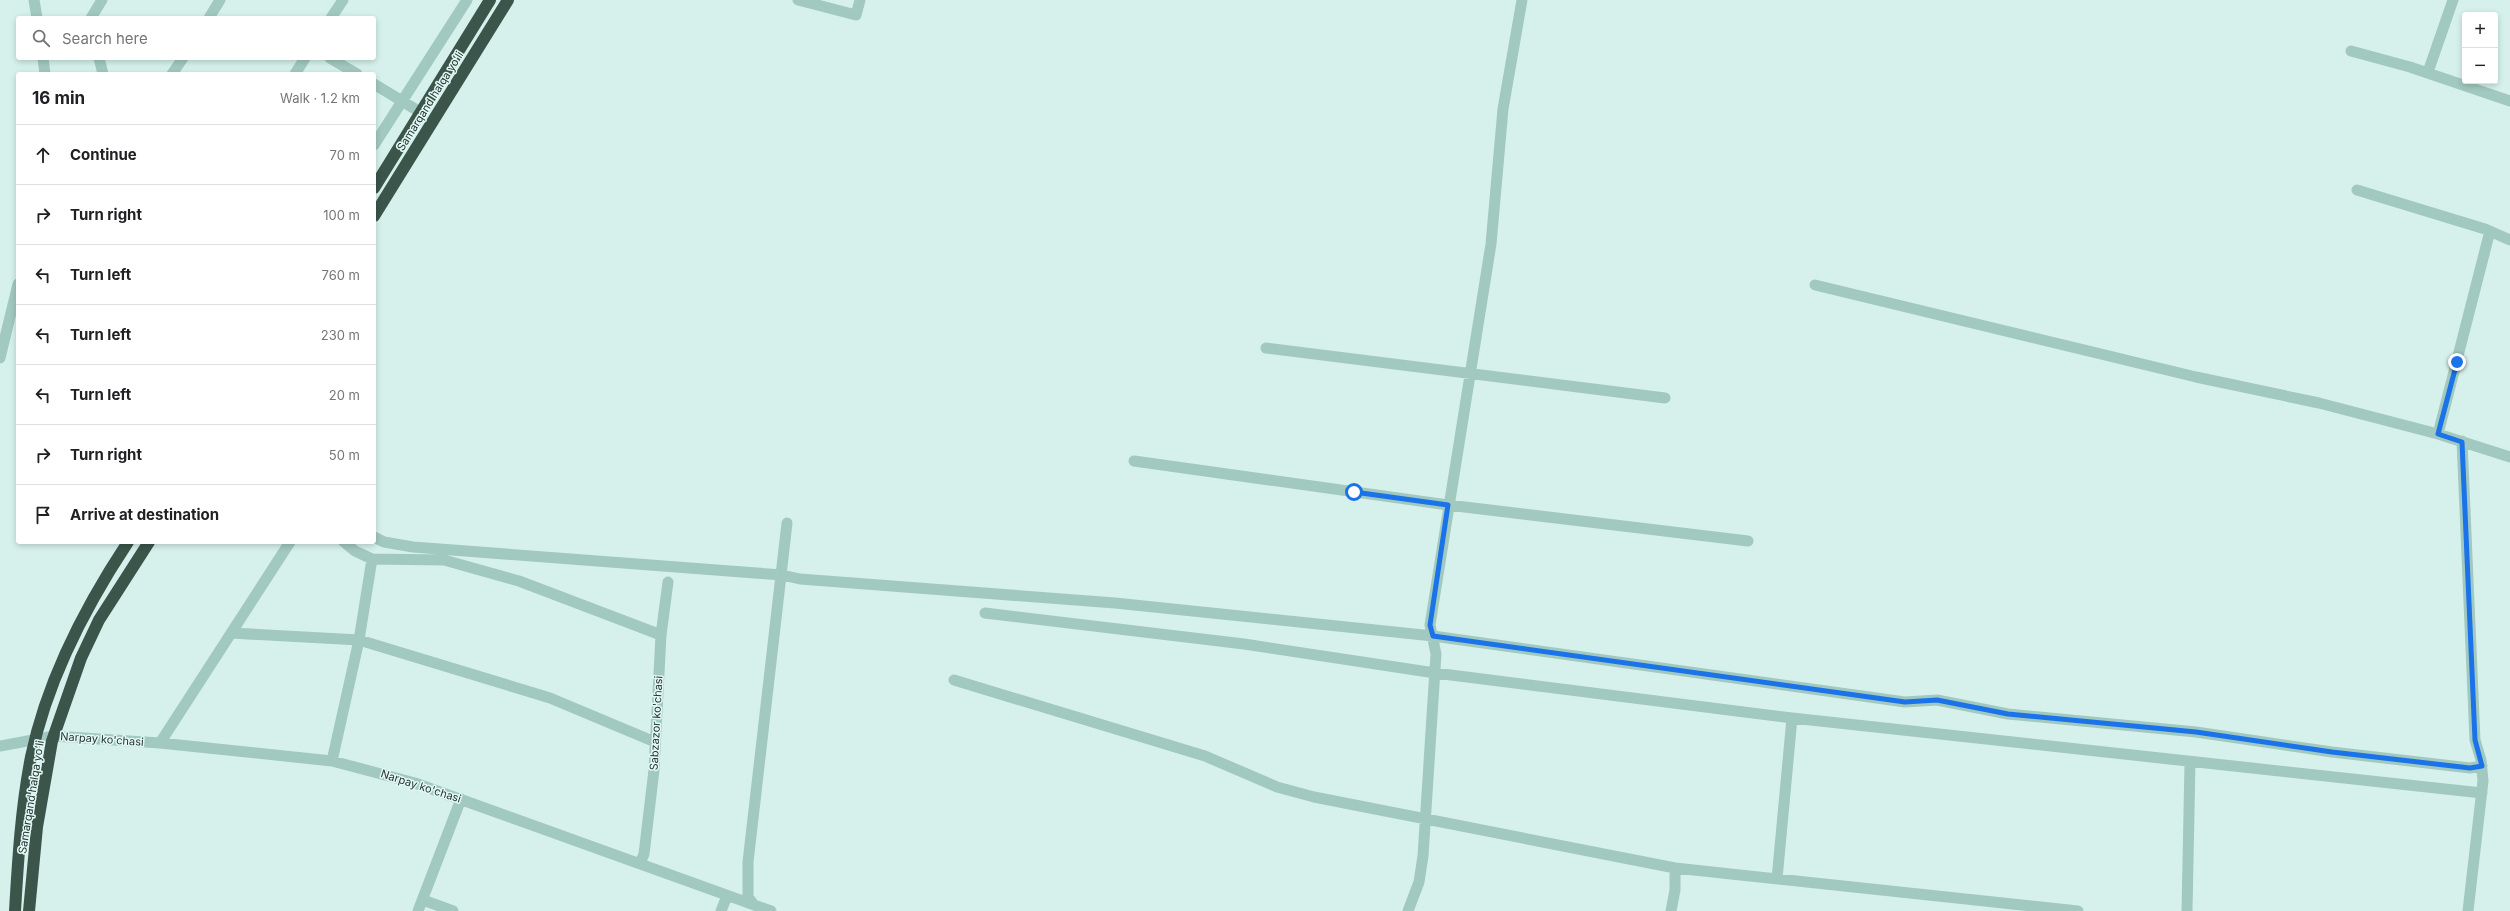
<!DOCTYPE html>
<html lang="en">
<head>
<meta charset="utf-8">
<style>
	body { margin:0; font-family:Inter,sans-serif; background:#f2f2f2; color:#202124 }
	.controls { position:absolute; right:12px; top:12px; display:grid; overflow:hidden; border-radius:4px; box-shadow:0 2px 6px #0003 }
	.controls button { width:36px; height:36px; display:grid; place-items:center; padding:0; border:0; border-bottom:1px solid #e0e0e0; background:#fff; color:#202124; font:20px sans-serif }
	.stop { position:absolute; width:12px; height:12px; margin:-9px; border:3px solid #1a73e8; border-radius:50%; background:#fff }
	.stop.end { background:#1a73e8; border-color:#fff; box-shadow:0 1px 4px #0008 }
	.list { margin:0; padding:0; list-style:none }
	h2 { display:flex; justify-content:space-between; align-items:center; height:52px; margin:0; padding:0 16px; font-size:17px }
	h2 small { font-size:13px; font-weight:400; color:#757577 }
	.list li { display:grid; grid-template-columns:26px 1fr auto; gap:12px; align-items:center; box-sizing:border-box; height:60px; padding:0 16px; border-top:1px solid #e0e0e0 }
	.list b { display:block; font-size:15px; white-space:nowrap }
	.list em { font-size:13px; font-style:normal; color:#757577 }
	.icon { flex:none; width:22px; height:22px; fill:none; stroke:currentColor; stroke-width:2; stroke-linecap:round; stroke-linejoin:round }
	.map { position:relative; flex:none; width:2510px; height:911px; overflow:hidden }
	.search { position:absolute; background:#fff; box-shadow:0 2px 6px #0003; left:16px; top:16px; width:360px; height:44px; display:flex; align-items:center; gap:10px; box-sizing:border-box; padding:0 14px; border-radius:4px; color:#757577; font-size:15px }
	.panel { position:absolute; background:#fff; box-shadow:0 2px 6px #0003; left:16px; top:72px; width:360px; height:472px; border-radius:4px }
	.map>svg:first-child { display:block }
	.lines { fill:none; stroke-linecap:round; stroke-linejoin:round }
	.minor { stroke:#a2c9bf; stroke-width:11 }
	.highway { stroke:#3b554b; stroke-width:12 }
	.route { stroke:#1a73e8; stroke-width:5 }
	.labels { text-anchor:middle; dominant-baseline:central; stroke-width:3; stroke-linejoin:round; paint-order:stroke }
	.street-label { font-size:11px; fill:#25332e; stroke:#e2f9f5 }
</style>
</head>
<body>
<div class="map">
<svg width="2510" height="911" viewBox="0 0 2510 911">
	<rect width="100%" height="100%" fill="#d6f1ec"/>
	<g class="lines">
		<path class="minor" d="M34,0l3,18
			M798,0l58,15 4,-15
			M91,18l11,-18
			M209,18l11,-18
			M331,18l12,-18
			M2351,51l59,16 100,34
			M43,58l2,16
			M99,58l4,16
			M330,58l27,16
			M2428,72l25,-72
			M172,74l11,-16
			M295,74l10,-16
			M374,84l46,28
			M374,145l93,-145
			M2357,190l128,39 25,11
			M1815,285l381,92 123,26 119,31 72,23
			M1266,348l399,50
			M0,358l18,-74
			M2438,434l52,-203
			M2462,441l13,299 6,20 2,21 -15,130
			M1134,461l314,44 300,36
			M374,537l10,5 29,5 369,28 18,4 315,24 318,33 472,66 32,-2 71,14 188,18 136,20 138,16 12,-2
			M344,542l11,9 17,8 72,1 75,21 142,54
			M985,613l259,31 191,29 357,45 690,75
			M231,633l128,7 191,58 105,44
			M954,680l251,76 72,31 37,10 361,71 403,43
			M160,743l130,-201
			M0,746l54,-10 106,7 172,18 83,22 356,128
			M332,761l27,-121 13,-81
			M640,863l4,-9 10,-84 7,-135 7,-53
			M1777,879l15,-161
			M423,900l30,11
			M754,905l-6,-8v-35l39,-339
			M418,911l43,-112
			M721,911l6,-15
			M1408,911l11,-29 4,-26 13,-202 -6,-29 61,-381 12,-135 19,-109
			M1671,911l4,-21v-22
			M2187,911l3,-149"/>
		<path class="highway" d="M374,188l116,-188
			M374,216l134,-216
			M15,911c3,-51 6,-103 16,-154 16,-77 54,-150 97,-215
			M29,911l8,-84 15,-86 29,-83 18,-38 50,-78"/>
	</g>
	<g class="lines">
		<path class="route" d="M1354,492l94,13 -18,120 3,11 472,66 32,-2 71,14 188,18 136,20 138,16 12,-2 -7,-26 -13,-298 -24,-8 19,-72"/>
	</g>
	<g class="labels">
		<g class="street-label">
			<text transform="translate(430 101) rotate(-58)">Samarqand halqa yoʻli</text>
			<text transform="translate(656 723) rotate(-87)">Sabzazor ko'chasi</text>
			<text transform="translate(102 739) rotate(4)">Narpay ko'chasi</text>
			<text transform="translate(421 786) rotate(18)">Narpay ko'chasi</text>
			<text transform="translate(31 797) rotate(-81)">Samarqand halqa yoʻli</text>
		</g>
	</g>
</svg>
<div class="controls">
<button>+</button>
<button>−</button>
</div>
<div class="stop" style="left:1354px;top:492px"></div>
<div class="stop end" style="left:2457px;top:362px"></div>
<div class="search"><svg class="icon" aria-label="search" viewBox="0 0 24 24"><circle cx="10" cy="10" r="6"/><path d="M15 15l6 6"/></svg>Search here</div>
<section class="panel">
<h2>16 min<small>Walk · 1.2 km</small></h2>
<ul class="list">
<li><svg class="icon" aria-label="ahead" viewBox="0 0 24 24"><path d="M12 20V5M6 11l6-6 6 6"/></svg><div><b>Continue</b></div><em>70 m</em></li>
<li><svg class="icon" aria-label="right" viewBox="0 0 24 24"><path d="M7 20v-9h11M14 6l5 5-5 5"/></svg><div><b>Turn right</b></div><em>100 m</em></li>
<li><svg class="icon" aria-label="left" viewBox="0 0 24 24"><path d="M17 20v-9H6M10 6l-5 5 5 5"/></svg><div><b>Turn left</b></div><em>760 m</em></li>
<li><svg class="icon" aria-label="left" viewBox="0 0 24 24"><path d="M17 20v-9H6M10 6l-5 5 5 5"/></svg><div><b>Turn left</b></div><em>230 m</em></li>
<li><svg class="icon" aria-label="left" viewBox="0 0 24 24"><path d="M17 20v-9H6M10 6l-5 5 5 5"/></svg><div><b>Turn left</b></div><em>20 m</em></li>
<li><svg class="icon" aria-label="right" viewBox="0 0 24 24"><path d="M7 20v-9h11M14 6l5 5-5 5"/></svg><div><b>Turn right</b></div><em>50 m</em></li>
<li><svg class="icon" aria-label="arrive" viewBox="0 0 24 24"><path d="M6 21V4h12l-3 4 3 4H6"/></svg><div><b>Arrive at destination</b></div></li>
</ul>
</section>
</div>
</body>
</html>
